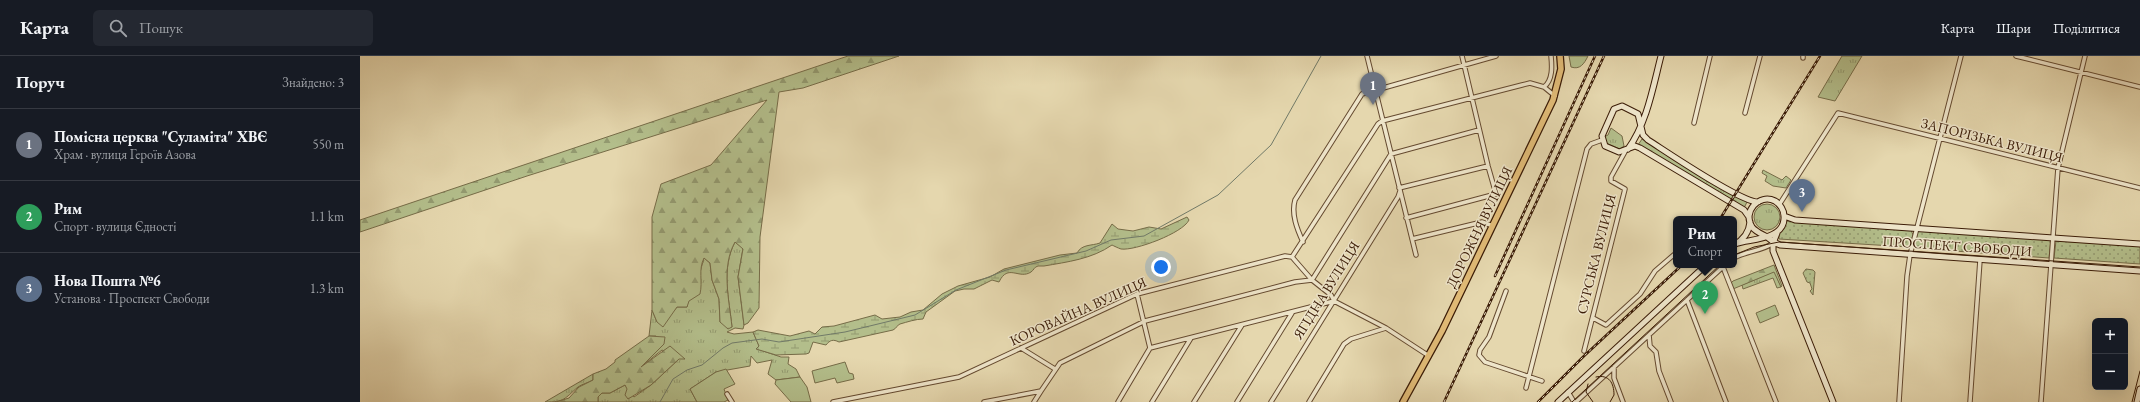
<!DOCTYPE html>
<html lang="uk">
<head>
<meta charset="utf-8">
<style>
	body { margin:0; font-family:"EB Garamond",serif; background:#242831; color:#f1f3f6 }
	.controls { position:absolute; right:12px; bottom:12px; display:grid; overflow:hidden; border-radius:6px; box-shadow:0 4px 16px #0002 }
	.controls button { width:36px; height:36px; display:grid; place-items:center; padding:0; border:0; border-bottom:1px solid #363941; background:#171b24; color:#f1f3f6; font:20px sans-serif }
	.you { position:absolute; left:801px; top:211px; width:14px; height:14px; margin:-10px; border:3px solid #fff; border-radius:50%; background:#1a73e8; box-shadow:0 0 0 6px #1a73e833 }
	.badge { display:grid; place-items:center; width:26px; height:26px; border-radius:50%; background:#ea580c; color:#fff; font-size:13px; font-weight:700 }
	.pin { position:absolute; translate:-50% -33px; filter:drop-shadow(0 1px 2px #0008) }
	.pin::after { content:''; position:absolute; top:21px; width:14px; height:12px; background:inherit; clip-path:polygon(0 0,100% 0,50% 100%) }
	.popup { position:absolute; left:1313px; top:160px; width:64px; height:52px; box-sizing:border-box; display:grid; place-content:center; border-radius:6px; background:#171b24; filter:drop-shadow(0 1px 3px #0005); font-size:13px; white-space:nowrap; color:#9ea1a6 }
	.popup b { font-size:15px; color:#f1f3f6 }
	.popup::after { content:''; position:absolute; left:50%; top:100%; margin-left:-8px; border:8px solid transparent; border-top-color:#171b24 }
	.list { margin:0; padding:0; list-style:none }
	h2 { display:flex; justify-content:space-between; align-items:center; height:52px; margin:0; padding:0 16px; font-size:17px }
	h2 small { font-size:13px; font-weight:400; color:#9ea1a6 }
	.list li { display:grid; grid-template-columns:26px 1fr auto; gap:12px; align-items:center; box-sizing:border-box; height:72px; padding:0 16px; border-top:1px solid #363941 }
	.list b { display:block; font-size:15px; white-space:nowrap }
	.list p { margin:0; font-size:13px; white-space:nowrap; color:#9ea1a6 }
	.list em { font-size:13px; font-style:normal; color:#9ea1a6 }
	.icon { flex:none; width:22px; height:22px; fill:none; stroke:currentColor; stroke-width:2; stroke-linecap:round; stroke-linejoin:round }
	.map { position:relative; flex:none; width:1780px; height:346px; overflow:hidden }
	header { display:flex; align-items:center; gap:24px; box-sizing:border-box; height:56px; padding:0 20px; background:#171b24; border-bottom:1px solid #363941 }
	header strong { font-size:19px }
	nav { display:flex; gap:22px; margin-inline-start:auto; font-size:14px }
	.search { width:280px; height:36px; background:#242831; display:flex; align-items:center; gap:10px; box-sizing:border-box; padding:0 14px; border-radius:6px; color:#9ea1a6; font-size:15px }
	main { display:flex }
	aside { flex:1; background:#171b24 }
	.map>svg:first-child { display:block }
	.grass { fill:url(#grass-tufts); stroke:#766c48 }
	.forest { fill:url(#forest-firs); stroke:#766c48 }
	.wetland { fill:url(#wetland-marsh); stroke:#766c48 }
	.park { fill:url(#park-dots); stroke:#766c48 }
	.garden { fill:#b3be8b; stroke:#766c48 }
	.lines { fill:none; stroke-linecap:round; stroke-linejoin:round }
	.stream { stroke:#717a68; stroke-width:1 }
	.street-casing { stroke:#654a30; stroke-width:5.5 }
	.secondary-casing { stroke:#3a1b06; stroke-width:7 }
	.primary-casing { stroke:#3a1b06; stroke-width:8 }
	.street { stroke:#eee5ca; stroke-width:3.5 }
	.secondary { stroke:#eee5ca; stroke-width:5 }
	.primary { stroke:#e2bc77; stroke-width:5.5 }
	.tram { stroke:#3a1b06; stroke-width:1 }
	.rail-casing { stroke:#3a1b06; stroke-width:2.5 }
	.rail { stroke:#eee5ca; stroke-width:1; stroke-dasharray:3; stroke-linecap:butt }
	.labels { text-anchor:middle; dominant-baseline:central; stroke-width:3; stroke-linejoin:round; paint-order:stroke }
	.street-label { font-size:14px; fill:#3a1b06; stroke:#eee5ca }
</style>
</head>
<body>
<header>
<strong>Карта</strong>
<div class="search"><svg class="icon" aria-label="search" viewBox="0 0 24 24"><circle cx="10" cy="10" r="6"/><path d="M15 15l6 6"/></svg>Пошук</div>
<nav><a>Карта</a><a>Шари</a><a>Поділитися</a></nav>
</header>
<main>
<aside>
<h2>Поруч<small>Знайдено: 3</small></h2>
<ul class="list">
<li><span class="badge" style="background:#6b7280">1</span><div><b>Помісна церква &quot;Суламіта&quot; ХВЄ</b><p>Храм · вулиця Героїв Азова</p></div><em>550 m</em></li>
<li><span class="badge" style="background:#2e9e5b">2</span><div><b>Рим</b><p>Спорт · вулиця Єдності</p></div><em>1.1 km</em></li>
<li><span class="badge" style="background:#5c6f8a">3</span><div><b>Нова Пошта №6</b><p>Установа · Проспект Свободи</p></div><em>1.3 km</em></li>
</ul>
</aside>
<div class="map">
<svg width="1780" height="346" viewBox="0 0 1780 346">
	<defs>
		<pattern id="grass-tufts" width="24" height="20" patternUnits="userSpaceOnUse"><rect width="24" height="20" fill="#b3be8b"/><path d="M3 7l-1-3M5 7V3M7 7l1-3M15 17l-1-3M17 17v-4M19 17l1-3" fill="none" stroke="#939a70"/></pattern>
		<pattern id="forest-firs" width="22" height="20" patternUnits="userSpaceOnUse"><rect width="22" height="20" fill="#b3be8b"/><path d="M5 1l3.5 6h-7zM16 11l3.5 6h-7z" fill="#939a70"/></pattern>
		<pattern id="wetland-marsh" width="20" height="14" patternUnits="userSpaceOnUse"><rect width="20" height="14" fill="#b3be8b"/><path d="M1 5h8M5 5V1M11 12h8M15 12V8" fill="none" stroke="#939a70"/></pattern>
		<pattern id="park-dots" width="8" height="8" patternUnits="userSpaceOnUse"><rect width="8" height="8" fill="#b3be8b"/><path d="M2 2h.1M6 6h.1" fill="none" stroke="#939a70" stroke-width="1.8" stroke-linecap="round"/></pattern>
	</defs>
	<rect width="100%" height="100%" fill="#e5d7ae"/>
	<filter id="stains"><feTurbulence type="fractalNoise" baseFrequency=".005" numOctaves="4"/><feColorMatrix values="0 0 0 0 .2 0 0 0 0 .09 0 0 0 0 .02 0 0 0 .5 -.17"/></filter>
	<radialGradient id="worn" r=".72"><stop offset=".6" stop-color="#630" stop-opacity="0"/><stop offset="1" stop-color="#630" stop-opacity=".3"/></radialGradient>
	<path class="grass" d="M1209,0h19c-4,8 -8,14 -17,11z
		M1482,0h20l-27,45 -17,-4z
		M1251,72l11,8 2,10 -4,3 -14,-6 -2,-6 4,-2z
		M1282,83l105,63 -3,6 -106,-63z
		M1403,114l19,10 4,-4 5,4 -5,8 -13,-2 -8,-5 2,-5 -5,-3z
		M1394 161a13 13 0 1 1 26 0a13 13 0 1 1-26 0Z
		M375,186l8,6 -5,29 6,48 -1,4 -8,-1 -8,4 7,2 19,-2 6,14 -2,3 24,8h8l-1,7 8,5 4,8 -24,3 -8,-6 4,-14 -15,3 -6,-7 -1,10 -34,6 -26,17 7,13h-99v-5l4,-4h8l15,-8 9,12 17,-12 28,-26 -17,-9 -25,20 19,-34h-7l3,-26 5,12 11,-4 9,-11h10l12,-62 1,27 4,-14 6,5 2,17 7,19 1,23 12,5c-3,-29 -11,-58 3,-85z
		M1415,215l6,16 -4,1 -4,-10 -30,11 -1,-4z
		M233,318v6c-5,3 -11,4 -15,7 -14,12 -13,15 -33,15z"/>
	<path class="forest" d="M488,0h51l-96,32 -24,4 -19,145 -1,71 -11,15 -4,2 -6,-48 5,-28 -8,-7c-14,25 -6,57 -3,85l-4,2 -8,-7 -1,-23 -7,-19 -2,-17 -6,-5c-6,12 -1,23 -4,36l-11,7 -2,6h-10l-14,20 -6,-5 -5,-12v-93l9,-33 50,-19 56,-65 -240,76 -167,56v-12z
		M1414,209l8,21 -1,1 -7,-15 -41,17 -2,-6 2,-2z
		M289,280l16,1 -1,7 -23,23 29,-21 15,13h-6l-28,26 -23,14 -3,-4 2,-6 -2,-4 -15,8h-8l-4,4v5h-42l13,-4 10,-11 14,-7v-6l13,-5 9,-7v-2z"/>
	<path class="wetland" d="M827,161l2,3c-6,13 -54,31 -68,29 -3,-1 -7,-3 -9,-4 -20,14 -45,17 -68,21h-6c-4,1 -4,4 -7,6 -12,8 -23,-9 -32,10l-7,-2 -18,9h-10l-9,2 -29,21 -3,7c-7,0 -16,3 -23,5 -3,1 -3,4 -7,6l-54,12c-6,-3 -9,-2 -13,3l-13,-3 -4,11 -3,1 -30,1 -20,-6 3,-3 -6,-14 5,-2 32,6 19,-5 6,3 7,-7 12,-1 41,-11 7,4 18,-2 11,-5 12,-2 19,-16 16,-8 32,-9 14,-8 56,-14 17,-2c5,-9 14,-7 23,-10l12,-19 6,5 15,2 16,-4 12,2z"/>
	<path class="park" d="M1427,165l124,9 2,5 -4,12 -130,-8v-5z
		M1558,174l133,10 -2,18 -135,-10z
		M1696,185l84,5v18l-86,-6z
		M1446,213l7,1 2,2 -2,23 -3,-4 2,-2 -2,-6 -3,-1 -4,-9z"/>
	<path class="garden" d="M1415,249l4,10 -19,8 -4,-10z
		M485,306l4,11 4,1 1,5 -17,4 -2,-5 -20,5 -3,-12z
		M366,313l9,15 -11,5 4,11 -4,2h-27l-7,-13 26,-17z
		M440,321l7,10 4,15h-20l-16,-18 1,-4z"/>
	<g class="lines">
		<path class="stream" d="M300,346l13,-23 14,-9 15,-5 21,-17 9,-5 30,-4 17,3 66,-10 70,-17 41,-25 50,-20 80,-19 25,-11 33,-4 74,-41 53,-50 50,-89"/>
		<g class="street-casing">
			<path id="street" d="M1007,0l49,199
				M1102,0l26,110 8,28
				M1656,0l124,31
				M1443,2v-2
				M1184,31c9,-7 8,-21 7,-31
				M1184,31l11,9
				M1385,57l15,-57
				M1334,67l16,-67
				M1039,132l89,-22
				M1419,149l59,-92 302,75
				M1046,162l90,-24
				M1052,183l70,-17 11,4
				M943,186c-6,-13 -12,-28 -8,-42l67,-106 134,-38
				M932,201l20,23 19,15 3,6 52,27 43,28
				M1374,202c12,-7 29,-7 39,-15
				M1363,211l53,135
				M1146,235l-17,46 -9,13 -1,5 6,7 57,19
				M777,238l13,54
				M1327,244l39,102
				M1233,262l13,7 34,-31 15,-23 21,-18
				M1289,279l1,11 6,6 3,19 12,31
				M661,292l34,21
				M1224,295l41,-162 -14,-8v-4l15,-27
				M1254,311v11l9,24
				M1166,332l61,-239 4,-5 11,-4
				M1208,336l6,10
				M367,338l5,8
				M473,346l126,-25 178,-83 148,-38 7,1 86,-133 4,-3 140,-36 8,-2 14,4
				M624,346l57,-11 19,-28 85,-42 150,-39 17,-2 79,-126 88,-24
				M674,346l7,-11
				M758,346l32,-54 184,-47
				M792,346l39,-64
				M834,346l48,-77
				M877,346l55,-89
				M911,346l127,-205 2,-6
				M949,346l35,-58 7,-5 35,-11
				M1216,346l149,-137
				M1539,346l8,-126 3,-21 51,-199
				M1610,346l10,-142
				M1681,346l17,-234 27,-112"/>
		</g>
		<g class="secondary-casing">
			<path id="secondary" d="M1268,93c19,-26 25,-62 33,-93
				M1424,160l11,4 345,24
				M1389,161l-5,-7 -104,-62 -5,-2 -16,6 -14,-6 -3,-10 12,-27 8,-3 16,8 5,21 5,5c19,12 92,62 110,62
				M1417,177l-4,10v8l60,151
				M1378,187c15,-4 48,-4 46,-27 0,-6 -4,-12 -9,-15 -16,-8 -33,11 -23,26 4,5 10,7 15,10 5,4 8,6 13,8l360,26
				M1374,189c9,-5 15,-12 16,-23
				M1198,346l148,-137
				M1777,346l3,-13"/>
		</g>
		<g class="primary-casing">
			<path id="primary" d="M1043,346l39,-71 111,-231 8,-31 -1,-13"/>
		</g>
		<use href="#street" class="street"/>
		<use href="#secondary" class="secondary"/>
		<use href="#primary" class="primary"/>
		<path class="tram" d="M1374,199l20,-8 25,-5 361,25
			M1236,321c13,-3 18,6 18,18l-4,7
			M1228,328l-2,8 7,10
			M1212,346l148,-137
			M1772,346l8,-31"/>
		<g class="rail-casing">
			<path id="rail" d="M1360,163l100,-163
				M1135,220l100,-220
				M1084,346l160,-346
				M1178,346l46,-46 98,-91"/>
		</g>
		<use href="#rail" class="rail"/>
	</g>
	<g class="labels">
		<g class="street-label">
			<text transform="translate(1632 84) rotate(14)">ЗАПОРІЗЬКА ВУЛИЦЯ</text>
			<text transform="translate(1119 171) rotate(-64)">ДОРОЖНЯ ВУЛИЦЯ</text>
			<text transform="translate(1597 190) rotate(4)">ПРОСПЕКТ СВОБОДИ</text>
			<text transform="translate(1236 198) rotate(-76)">СУРСЬКА ВУЛИЦЯ</text>
			<text transform="translate(966 234) rotate(-58)">ЯГІДНА ВУЛИЦЯ</text>
			<text transform="translate(718 255) rotate(-24)">КОРОВАЙНА ВУЛИЦЯ</text>
		</g>
	</g>
	<rect width="100%" height="100%" filter="url(#stains)"/>
	<rect width="100%" height="100%" fill="url(#worn)"/>
</svg>
<div class="controls">
<button>+</button>
<button>−</button>
</div>
<div class="you"></div>
<div class="pin badge" style="left:1013px;top:49px;background:#6b7280">1</div>
<div class="pin badge" style="left:1345px;top:258px;background:#2e9e5b">2</div>
<div class="popup"><b>Рим</b>Спорт</div>
<div class="pin badge" style="left:1442px;top:156px;background:#5c6f8a">3</div>
</div>
</main>
</body>
</html>
